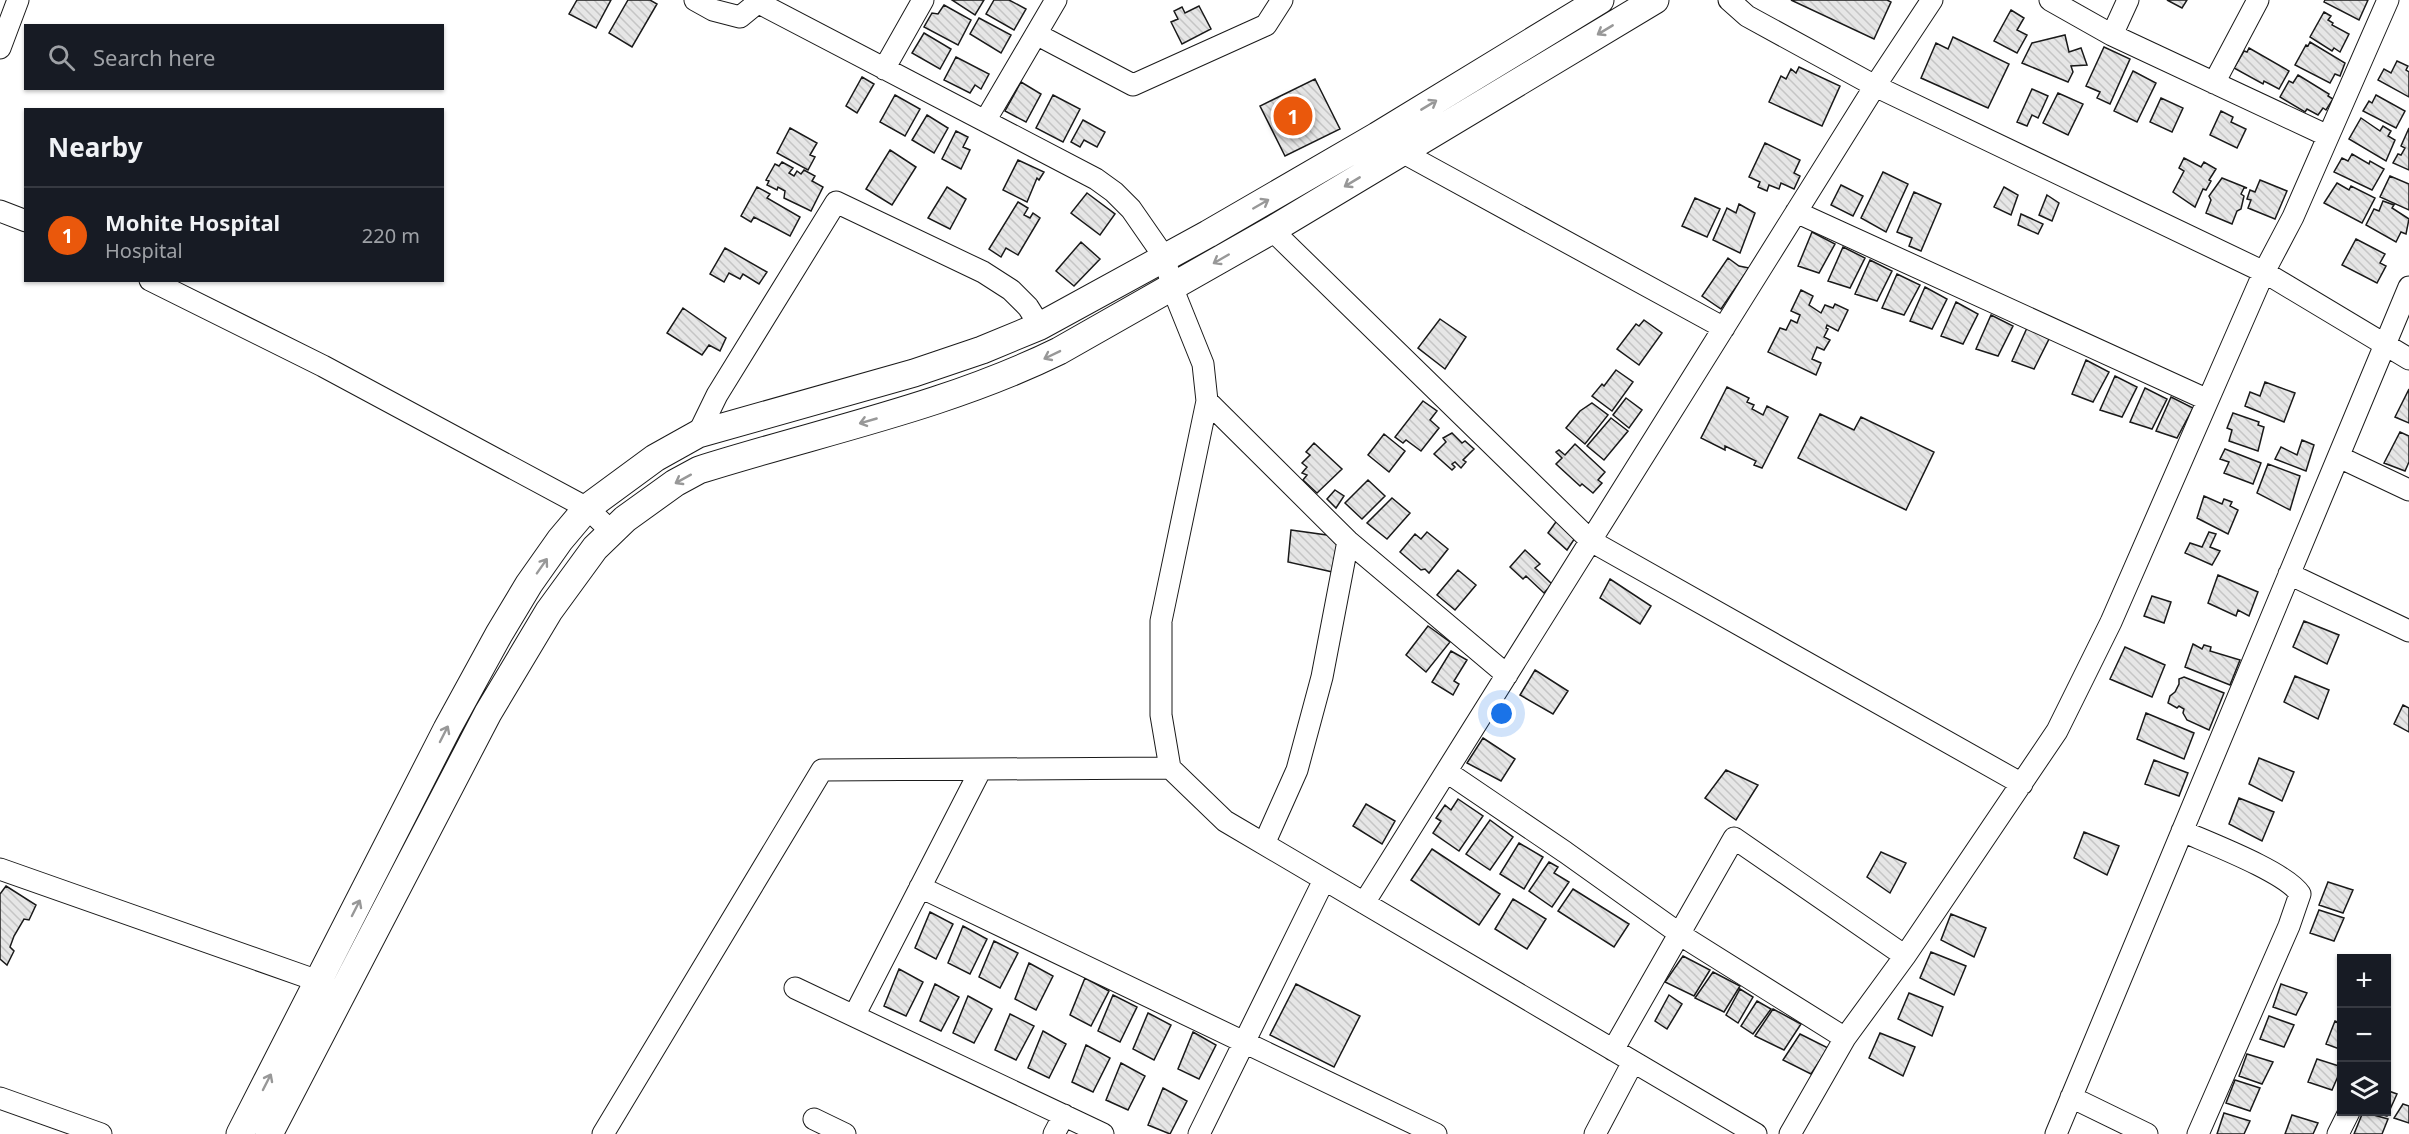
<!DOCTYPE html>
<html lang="en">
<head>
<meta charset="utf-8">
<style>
	body { margin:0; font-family:"Noto Sans",sans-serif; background:#20242c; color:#f1f3f6 }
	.controls { position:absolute; right:18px; bottom:18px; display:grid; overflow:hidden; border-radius:0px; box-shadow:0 2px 4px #0004 }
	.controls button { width:54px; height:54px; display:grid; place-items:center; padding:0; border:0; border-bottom:2px solid #363941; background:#171b24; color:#f1f3f6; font:30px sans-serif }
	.you { position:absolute; left:1502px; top:714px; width:21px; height:21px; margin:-15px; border:4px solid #fff; border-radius:50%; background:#1a73e8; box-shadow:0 0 0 9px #1a73e833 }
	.badge { display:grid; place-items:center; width:39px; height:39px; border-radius:50%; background:#ea580c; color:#fff; font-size:20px; font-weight:700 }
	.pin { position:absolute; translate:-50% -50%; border:3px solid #fff; box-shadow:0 2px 6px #0006 }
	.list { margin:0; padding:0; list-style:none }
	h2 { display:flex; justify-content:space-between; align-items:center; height:78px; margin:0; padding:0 24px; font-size:26px }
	h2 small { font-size:20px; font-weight:400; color:#9ea1a6 }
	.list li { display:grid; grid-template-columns:39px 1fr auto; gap:18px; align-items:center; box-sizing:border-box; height:96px; padding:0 24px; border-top:2px solid #363941 }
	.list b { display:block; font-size:22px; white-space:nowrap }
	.list p { margin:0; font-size:20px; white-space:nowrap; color:#9ea1a6 }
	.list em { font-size:20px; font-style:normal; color:#9ea1a6 }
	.icon { flex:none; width:33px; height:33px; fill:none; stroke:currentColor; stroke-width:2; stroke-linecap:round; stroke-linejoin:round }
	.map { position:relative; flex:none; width:2409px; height:1134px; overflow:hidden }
	.search { position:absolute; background:#171b24; box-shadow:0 2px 4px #0004; left:24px; top:24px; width:420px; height:66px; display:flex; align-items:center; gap:15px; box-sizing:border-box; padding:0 21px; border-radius:0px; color:#9ea1a6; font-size:22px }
	.panel { position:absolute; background:#171b24; box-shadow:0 2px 4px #0004; left:24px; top:108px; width:420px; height:174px; border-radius:0px }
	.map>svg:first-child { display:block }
	.building { fill:url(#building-back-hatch); stroke:#1a1a1a; stroke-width:1.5 }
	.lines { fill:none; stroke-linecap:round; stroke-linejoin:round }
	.minor-casing { stroke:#1a1a1a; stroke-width:23 }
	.major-casing { stroke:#1a1a1a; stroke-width:29 }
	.minor { stroke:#fff; stroke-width:21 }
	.major { stroke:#fff; stroke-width:27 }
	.oneway { stroke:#989898 }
</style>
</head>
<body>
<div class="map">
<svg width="2409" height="1134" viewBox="0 0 2409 1134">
	<defs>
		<pattern id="building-back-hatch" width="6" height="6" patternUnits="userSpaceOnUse" patternTransform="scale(1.5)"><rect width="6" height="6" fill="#e6e6e6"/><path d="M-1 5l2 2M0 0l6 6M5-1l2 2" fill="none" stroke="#c5c5c5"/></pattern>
	</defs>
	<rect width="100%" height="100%" fill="#fff"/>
	<path class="building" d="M577,0h34l-15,28 -27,-14z
		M628,0h22l7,4 -25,43 -23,-14z
		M952,0h32l-9,15z
		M994,0h15l17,9 -12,21 -28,-16z
		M1791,0h96l4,2 -17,37z
		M2167,0h20l-5,8z
		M2325,0h43l-9,20 -35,-18z
		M944,5l27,15 -13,25 -34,-18 8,-14 6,1z
		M1199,6l12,23 -29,15 -11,-22 7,-3 -4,-8 8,-4 3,6z
		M2011,10l13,8 -7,12 10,5 -10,18 -23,-12z
		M2324,12l7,4 -3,4 5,3 -1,2 17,9 -9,18 -6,-4 -2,3 -22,-14z
		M979,18l32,17 -10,18 -31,-19z
		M924,33l27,16 -11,20 -28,-16z
		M2065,35l4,17 12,-4 6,17 -16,1 2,6 -5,10 -46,-19 10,-20z
		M1953,37l56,27 -21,44 -67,-30 15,-35 12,6z
		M2310,42l35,21 -5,13 -5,-2 -5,9 -35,-18 11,-20 2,1z
		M2104,47l26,12 -20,45 -13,-6 3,-6 -14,-6z
		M2249,48l40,23 -10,18 -15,-8 -1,3 -29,-16 10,-17 3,1z
		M956,57l33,17 -8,15 -6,-4 -5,8 -26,-13z
		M2397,61l11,5 -2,4 3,2v25l-31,-17 6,-11 7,4z
		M1799,67l41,19 -18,40 -53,-24 12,-26 5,3 5,-10 5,4z
		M2133,71l23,12 -19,39 -23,-11z
		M2298,75l31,19 -1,2 5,3 -7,11 -3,-2 -5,7 -11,-6 -2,3 -25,-15 9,-16 4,2z
		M862,77l12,7 -17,29 -11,-7z
		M1315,79l25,50 -55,27 -25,-50z
		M1021,82l20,12 -15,28 -21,-11z
		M2032,89l16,7 -10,22 -6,-3 -5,11 -10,-4z
		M2058,93l25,11 -15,31 -25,-12z
		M895,95l25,14 -15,27 -25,-14z
		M1053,95l27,14 -17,33 -27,-14z
		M2376,95l29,16 -9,17 -33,-17 6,-10 3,2z
		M2161,98l22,10 -11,24 -22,-10z
		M2221,111l12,6 -2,5 15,7 -9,19 -27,-13z
		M927,115l21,13 -14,25 -22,-13z
		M2361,118l19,13 3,-5 8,5 -3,5 7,4 -9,21 -37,-22z
		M1083,120l22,12 -8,15 -13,-7 -4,7 -9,-5z
		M790,128l27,15 -7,12 5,2 -7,13 -31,-17z
		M2409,128v42l-16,-7 5,-9 3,1 4,-7 -4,-2z
		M956,131l12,6 -5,10 7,3 -9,19 -19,-10z
		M1765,143l35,17 -6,13 6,3 -6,13 -13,-6 -2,6 -10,-4 -2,6 -9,-4 2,-5 -11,-5z
		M890,150l26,17 -24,38 -26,-16z
		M2352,154l17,10 1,-3 14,8 -12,21 -38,-18 8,-14 6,3z
		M2184,158l17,9 3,-5 12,7 -7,11 2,1 -5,9 -3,-1 -8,18 -22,-15 11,-21 -5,-3z
		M1018,160l26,12 -5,8 -2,-2 -10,24 -24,-12z
		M782,162l11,6 -4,5 5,3 3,-5 4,3 3,-4 11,6 -3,5 11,6 -12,24 -27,-13 1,-7 -7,-4 -1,3 -10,-5 2,-4 -3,-1 9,-16 4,2z
		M1883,172l25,12 -22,48 -25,-14z
		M2390,176l19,8v26l-29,-13z
		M2222,178l25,10h-3l-3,6 3,2 -3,13 -4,2 -5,13 -26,-11 5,-13 -2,-4z
		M2260,180l27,11 -12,28 -27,-11 3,-8 -4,-1 3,-9 5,2z
		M2337,183l12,7 2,-4 24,12 -13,25 -38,-20z
		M1841,185l22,11 -10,20 -22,-11z
		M757,187l13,7 -3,4 33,19 -10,19 -36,-19 -3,5 -10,-6z
		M947,187l19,12 -16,30 -22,-11z
		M2004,187l14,8 -7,20 -17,-8z
		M1914,192l27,12 -20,47 -12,-5 3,-8 -15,-6z
		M1087,193l28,21 -15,21 -29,-22z
		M2047,195l12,8 -7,18 -13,-6z
		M1695,198l25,11 -13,28 -25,-11z
		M2383,201l11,4 -2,3 17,11 -3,15 -5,-2 -5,10 -30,-17 8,-16 5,2z
		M1018,202l10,6 -4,7 6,3 3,-5 7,5 -22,37 -12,-7 -5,9 -12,-8z
		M1739,204l16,9 -15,40 -27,-13 14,-32 9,5z
		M2021,214l22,10 -5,10 -20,-9z
		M1812,232l23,12 -16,29 -21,-7z
		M2356,239l29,15 -5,9 6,3 -9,17 -35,-18z
		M1081,242l19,17 -26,27 -18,-15z
		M1843,247l22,11 -15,30 -22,-7z
		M725,248l42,24 -8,12 -16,-10 -3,5 -11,-6 -5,9 -14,-8z
		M1728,258l11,8 10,2 -28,41 -19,-13z
		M1870,260l22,11 -15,30 -22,-7z
		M1897,274l23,11 -16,30 -22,-7z
		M1925,287l22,12 -15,30 -22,-8z
		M1801,290l12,6 -4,9 12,8 4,-8 8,3 2,-4 13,6 -10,21 -11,-6 -1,3 2,1 -4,8 6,3 -6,10 -7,-3 -5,12 9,4 -5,12 -48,-23 12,-24 6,2 5,-10 6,3 3,-8 -9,-4z
		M1956,302l22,12 -15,30 -22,-8z
		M683,308l43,30 -6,13 -11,-6 -7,10 -35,-22z
		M1991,315l22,11 -15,30 -22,-7z
		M1440,319l26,18 -21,32 -27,-21z
		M1644,320l18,13 -23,32 -22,-16 19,-25 3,2z
		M2027,328l22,11 -15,30 -22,-8z
		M2086,360l23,12 -16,30 -21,-8z
		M1616,370l17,12 -21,29 -20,-15 10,-12 2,2z
		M2115,376l22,11 -15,30 -22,-7z
		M2265,382l30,11 -11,29 -39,-16 5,-14 10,4z
		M1727,387l22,11 -2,4 7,3 -2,4 11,6 4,-9 21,11 -26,51 -8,-3 2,-4 -31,-15v4l-24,-12z
		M2145,388l22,11 -15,30 -22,-7z
		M2409,389v34l-14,-6z
		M2171,397l22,11 -16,30 -21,-7z
		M1626,398l16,12 -13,18 -16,-13z
		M1423,401l14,10 -7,9 9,8 -18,23 -15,-11 -3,3 -8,-6z
		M1592,403l16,12 -23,29 -19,-16 14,-17z
		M2233,413l26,9 -1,3 6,2 -6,24 -29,-10 3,-11 -5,-2z
		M1820,414l34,16 7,-13 73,35 -28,58 -108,-52z
		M1611,418l17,13 -24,29 -17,-14z
		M2400,432l9,4v26l-4,9 -21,-8z
		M1452,433l10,10 3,-2 9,8 -11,11 3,2 -5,6 -6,-6 -3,2 3,3 -3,3 -18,-16 12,-12 -3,-4z
		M1384,434l21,17 -16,21 -21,-17z
		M2302,440l12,5 -8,26 -31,-12 6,-12 16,8z
		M1314,443l28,26 -25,24 -14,-13 4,-5 -5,-2 5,-6 -5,-4 8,-8 -4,-3z
		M1575,444l30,28 -7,8 4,3 -9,10 -11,-9 -2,2 -24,-22 6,-6 -6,-6 3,-2 6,5z
		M2225,449l36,14 -8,21 -29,-11 5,-11 -9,-3z
		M2268,464l32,12 -10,34 -33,-17z
		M1368,480l17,16 -23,23 -17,-16z
		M1335,490l9,6 -8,12 -9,-9z
		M2204,496l18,8 2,-5 8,3 -2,4 8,4 -10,24 -31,-16z
		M1392,498l18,15 -23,26 -20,-16z
		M1558,519l19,16 -10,15 -19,-17z
		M1291,530l50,7 -4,36 -49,-11z
		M1427,532l21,17 -19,24 -4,-4 -4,1 -21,-18 15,-18 6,5z
		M2209,532l7,2 -6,13 10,4 -8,14 -27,-12 5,-10 12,4z
		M1525,550l15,14 -5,4 17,16 -8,9 -18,-17 -3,3 -13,-12z
		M1458,570l18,15 -21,25 -18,-15z
		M2218,575l40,17 -9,24 -11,-6 -2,6 -28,-13z
		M1610,579l41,27 -11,18 -40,-26z
		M2152,596l19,6 -7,21 -20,-7z
		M2304,621l35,14 -12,29 -34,-17z
		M1428,626l22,16 -24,30 -20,-17z
		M2193,644l9,5 2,-4 7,2 -1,4 30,9 -10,25 -45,-18z
		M2125,647l40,18 -13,32 -42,-18z
		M1451,651l16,9 -13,21 5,3 -6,11 -21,-13z
		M1535,670l33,21 -15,23 -33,-19z
		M2295,676l34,14 -11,29 -34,-17z
		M2184,677l40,16 -15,37 -22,-10 -4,-7 1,-4 -5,-3 -2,2 -9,-5 2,-7 5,-4 4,-8v-5z
		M2403,705l6,3v24l-15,-8z
		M2146,713l48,20 -10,26 -47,-20z
		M1483,738l32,21 -14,22 -34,-18z
		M2259,758l35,14 -12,29 -33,-17z
		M2154,760l34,13 -9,23 -34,-12z
		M1726,770l32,15 -22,35 -31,-22z
		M2239,798l35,14 -12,29 -33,-17z
		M1458,799l25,17 -24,35 -26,-18 8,-12 -5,-3 9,-13 6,5z
		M1366,804l29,17 -13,23 -29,-18z
		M1490,820l23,17 -23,33 -24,-16z
		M2084,832l35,14 -12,29 -33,-17z
		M1519,843l24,14 -19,32 -24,-15z
		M1432,849l68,45 -21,31 -68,-45z
		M1881,852l25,11 -16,30 -23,-16z
		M1549,862l9,5 -4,6 15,9 -17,25 -23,-16z
		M2328,882l25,8 -10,23 -24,-8z
		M6,886l30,19 -7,15 -5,-1 -10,17 -4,11 4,4 -7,14 -7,-6v-65z
		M1573,889l56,35 -15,23 -56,-36z
		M1513,899l33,20 -19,30 -32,-20z
		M2319,910l25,8 -10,23 -24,-8z
		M930,912l23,12 -17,35 -21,-11z
		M1951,914l35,14 -12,29 -33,-17z
		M963,926l24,13 -17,35 -22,-11z
		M994,941l24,12 -18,35 -21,-11z
		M1931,952l35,14 -12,29 -34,-17z
		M1683,956l27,14 -16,26 -29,-14z
		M1029,963l24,13 -17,34 -21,-11z
		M899,969l24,13 -17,34 -22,-10z
		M1713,972l27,14 -16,26 -29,-14z
		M1085,978l24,13 -18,35 -21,-11z
		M935,984l24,13 -18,34 -21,-10z
		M1296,984l64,32 -26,51 -64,-32z
		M2281,984l26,9 -11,22 -23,-8z
		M1740,989l13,8 -15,26 -12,-8z
		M1909,993l34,14 -11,29 -34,-17z
		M1113,995l24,12 -17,35 -22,-11z
		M1669,995l13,9 -15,25 -12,-8z
		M968,996l24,13 -18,34 -21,-10z
		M1757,1001l14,8 -18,25 -12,-8z
		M1773,1009l28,15 -17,26 -29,-14z
		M1148,1013l23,12 -17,35 -21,-11z
		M1010,1014l24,12 -18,34 -21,-10z
		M2269,1016l25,9 -10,22 -24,-8z
		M2335,1021l7,3v26l-16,-6z
		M1043,1031l23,13 -17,34 -21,-10z
		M1193,1032l23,13 -17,34 -21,-10z
		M1880,1033l35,14 -12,29 -34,-18z
		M1800,1034l28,14 -17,26 -28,-14z
		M1086,1045l24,13 -17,34 -21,-10z
		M2247,1054l26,8 -11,22 -23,-8z
		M2317,1059l25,8 -10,23 -24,-8z
		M1121,1063l24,13 -17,34 -22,-10z
		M2235,1080l25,8 -10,23 -24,-8z
		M1163,1088l24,13 -17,33 -22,-9z
		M2386,1090l11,4 -10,22 -14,-4h13z
		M2403,1104l6,2v17l-15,-5z
		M2363,1112l25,7 -6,15h-28z
		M2224,1113l26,8 -6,13h-27z
		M2292,1115l26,8 -5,11h-28z"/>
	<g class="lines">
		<g class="minor-casing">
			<path id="minor" d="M695,0l18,10 27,7 21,-17
				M1729,0l18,16 128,70 389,186 145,87
				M2050,0l62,35 16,-35
				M759,3l337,176 18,13 17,17 34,49 7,29 31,77 4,37 -46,220v94l9,53 55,53 531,313
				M1036,34l97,51 133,-60 16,-25
				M2112,35l216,101
				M0,48l18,-48
				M884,69l39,-69
				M2214,83l44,-83
				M985,121l71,-121
				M1402,152l322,176
				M0,211l26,10
				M1796,212l412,188
				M1272,230l319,311 431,243
				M150,280l173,86 264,142 25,24
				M1207,401l141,140 159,134
				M698,434l19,-39 119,-193 147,70 28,18 17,17 12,19
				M2339,457l70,33
				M2289,574l120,57
				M1447,772l118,80 122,87 158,99
				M2182,831c27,12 104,41 118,63l-11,32 -91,208
				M1264,844l33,-74 25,-93 26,-136
				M0,869l318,112
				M920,887l516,247
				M1364,903l511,-817 57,-86
				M795,988l308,146
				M854,1016l127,-247
				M1613,1050l121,-212 171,118
				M2071,1097l76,37
				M0,1098l101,36
				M814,1119l31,15
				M603,1134l219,-364 348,-2
				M1054,1134l10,-19
				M1199,1134l125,-254
				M1595,1134l38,-72
				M1790,1134l55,-96 60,-82 152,-225 54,-109 153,-350 29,-55 95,-217
				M2056,1134l353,-847
				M2338,1134l11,-22"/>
		</g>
		<g class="major-casing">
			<path id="major" d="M240,1134l207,-405 52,-95 30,-50 31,-44 27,-32 68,-50 43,-24 216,-61 68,-23 58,-24 168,-92 169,-98 223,-136
				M269,1134l219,-421 61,-102 46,-63 30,-29 50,-36 24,-13c120,-38 246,-63 360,-119l213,-121 383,-230"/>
		</g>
		<use href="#minor" class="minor"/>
		<use href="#major" class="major"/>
	</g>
	<defs><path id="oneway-shaft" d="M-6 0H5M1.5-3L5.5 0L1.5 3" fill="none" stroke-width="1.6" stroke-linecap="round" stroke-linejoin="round" transform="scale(1.5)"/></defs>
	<g class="oneway">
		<use href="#oneway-shaft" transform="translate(1605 30) rotate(149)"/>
		<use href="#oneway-shaft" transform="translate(1429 105) rotate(-31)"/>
		<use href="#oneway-shaft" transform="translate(1352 182) rotate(149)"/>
		<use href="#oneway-shaft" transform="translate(1261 204) rotate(-30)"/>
		<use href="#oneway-shaft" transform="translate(1221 259) rotate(150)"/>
		<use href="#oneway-shaft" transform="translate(1052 355) rotate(154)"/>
		<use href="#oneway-shaft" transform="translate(868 421) rotate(164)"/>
		<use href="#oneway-shaft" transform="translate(683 479) rotate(151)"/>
		<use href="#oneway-shaft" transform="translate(542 566) rotate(-55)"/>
		<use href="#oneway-shaft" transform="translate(444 734) rotate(-63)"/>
		<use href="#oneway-shaft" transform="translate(356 908) rotate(-63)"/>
		<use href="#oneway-shaft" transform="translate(267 1082) rotate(-63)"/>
	</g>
</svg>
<div class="controls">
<button>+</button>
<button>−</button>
<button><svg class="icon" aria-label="layers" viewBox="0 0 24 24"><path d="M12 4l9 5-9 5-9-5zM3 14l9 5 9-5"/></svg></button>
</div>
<div class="you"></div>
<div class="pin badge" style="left:1293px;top:116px">1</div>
<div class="search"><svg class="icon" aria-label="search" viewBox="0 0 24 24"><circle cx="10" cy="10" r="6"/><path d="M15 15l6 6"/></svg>Search here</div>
<section class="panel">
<h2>Nearby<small></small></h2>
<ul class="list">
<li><span class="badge">1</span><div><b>Mohite Hospital</b><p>Hospital</p></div><em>220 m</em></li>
</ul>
</section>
</div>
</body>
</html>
